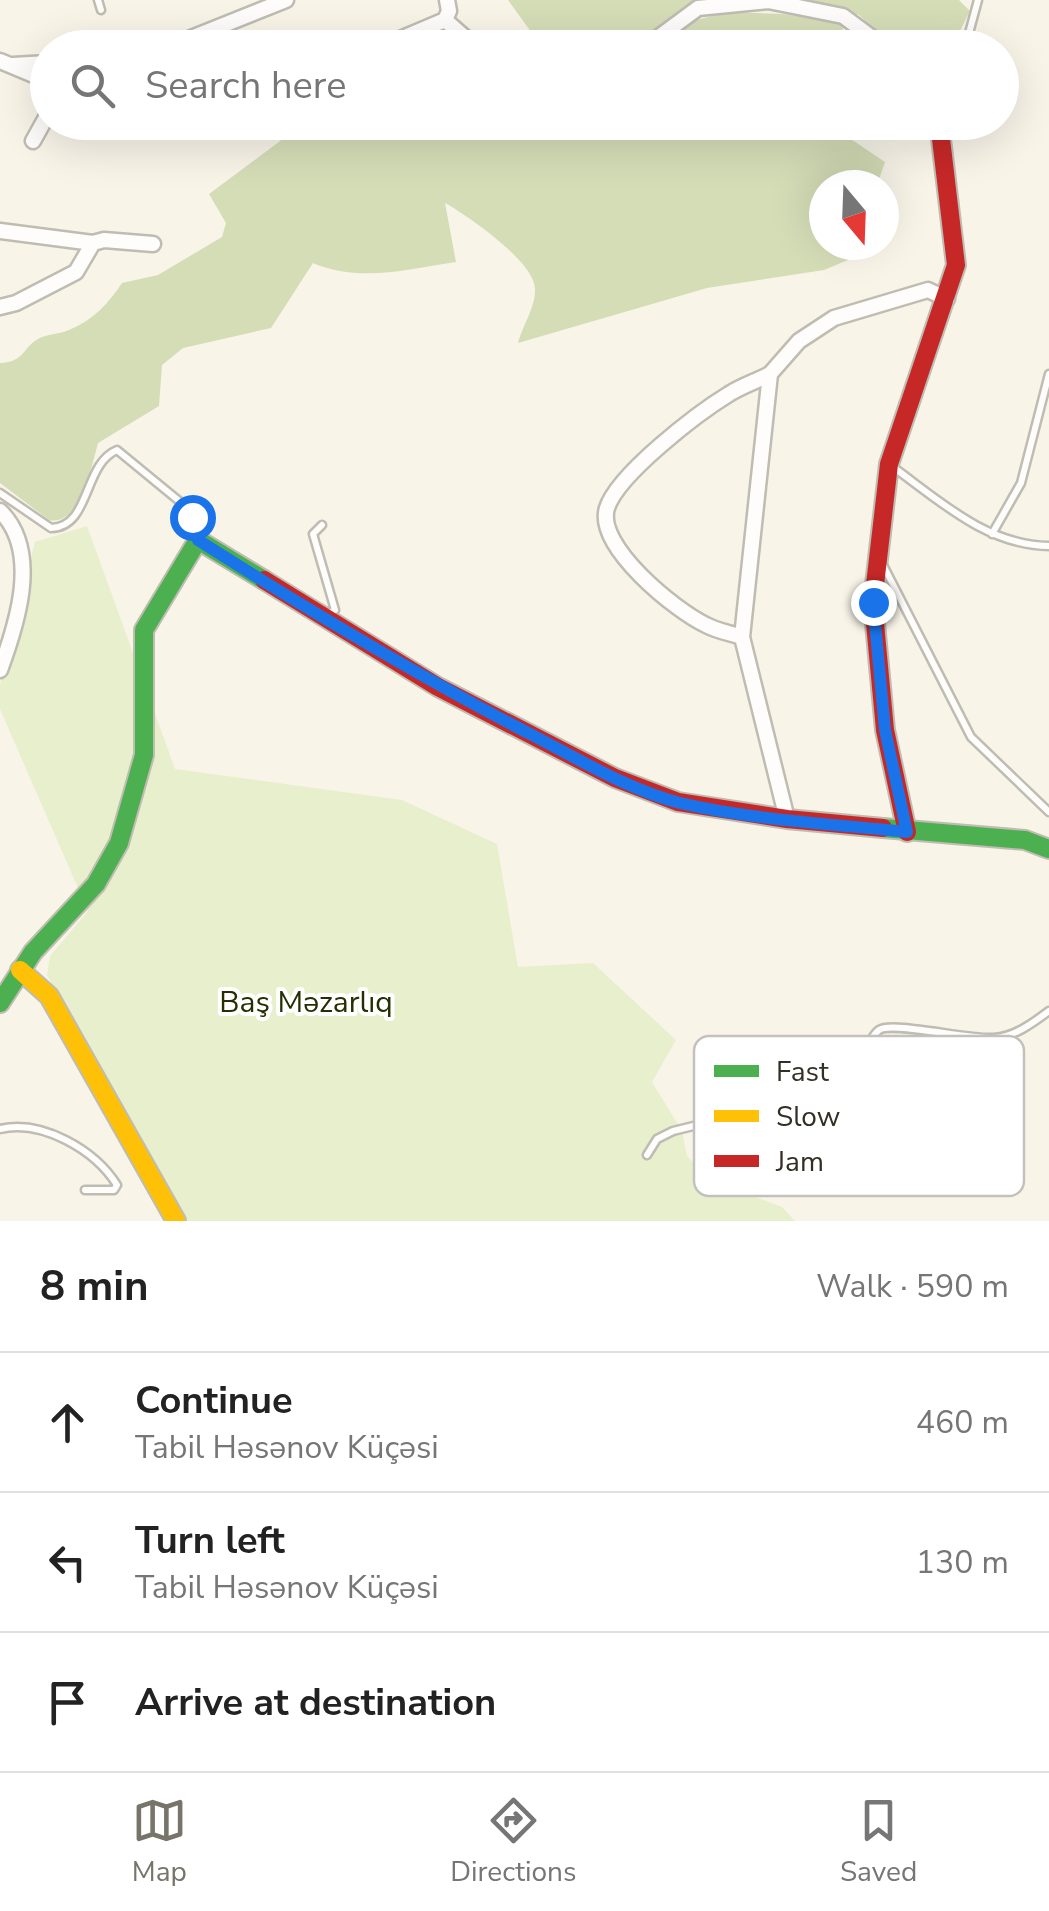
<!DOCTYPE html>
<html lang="en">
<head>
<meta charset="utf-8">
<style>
	body { margin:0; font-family:"Nunito Sans",sans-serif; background:#f6f6f6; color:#222 }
	.compass { position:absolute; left:809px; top:170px; width:90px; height:90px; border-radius:50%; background:#fff; box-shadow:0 10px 40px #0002; rotate:161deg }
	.stop { position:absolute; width:30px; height:30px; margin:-22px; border:8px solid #1a73e8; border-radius:50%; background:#fff }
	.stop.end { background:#1a73e8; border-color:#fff; box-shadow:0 2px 10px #0008 }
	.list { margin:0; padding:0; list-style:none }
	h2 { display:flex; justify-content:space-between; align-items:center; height:130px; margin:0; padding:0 40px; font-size:42px }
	h2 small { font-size:32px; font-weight:400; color:#767676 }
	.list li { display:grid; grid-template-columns:65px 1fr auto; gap:30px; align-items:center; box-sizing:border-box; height:140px; padding:0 40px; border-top:2px solid #e0e0e0 }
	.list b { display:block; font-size:38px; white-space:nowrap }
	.list p { margin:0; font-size:32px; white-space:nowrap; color:#767676 }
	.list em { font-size:32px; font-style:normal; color:#767676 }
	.icon { flex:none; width:55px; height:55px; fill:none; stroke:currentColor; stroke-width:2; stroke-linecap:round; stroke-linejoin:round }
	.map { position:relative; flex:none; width:1049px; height:1221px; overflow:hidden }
	.search { position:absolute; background:#fff; box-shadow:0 10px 40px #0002; left:30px; right:30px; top:30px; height:110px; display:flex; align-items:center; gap:25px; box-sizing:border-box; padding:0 35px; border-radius:55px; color:#767676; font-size:38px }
	.sheet { height:550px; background:#fff }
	nav { display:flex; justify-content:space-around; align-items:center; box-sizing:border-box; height:140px; border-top:2px solid #e0e0e0; background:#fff; font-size:28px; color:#767676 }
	nav a { display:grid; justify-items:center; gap:5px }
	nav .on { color:#777469 }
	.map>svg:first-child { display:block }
	.green { fill:#e8efcd }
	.forest { fill:#d5ddb7 }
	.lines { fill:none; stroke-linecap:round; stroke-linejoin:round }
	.lane-casing { stroke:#bfbcb2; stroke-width:11 }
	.street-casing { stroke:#bfbcb2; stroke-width:19 }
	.fast-casing { stroke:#bfbcb2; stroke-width:22 }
	.slow-casing { stroke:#bfbcb2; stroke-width:22 }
	.jam-casing { stroke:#bfbcb2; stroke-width:22 }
	.lane { stroke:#fefdfc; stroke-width:6 }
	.street { stroke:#fefdfc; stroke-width:14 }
	.fast { stroke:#4caf50; stroke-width:18 }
	.slow { stroke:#ffc107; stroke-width:18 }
	.jam { stroke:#c62828; stroke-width:18 }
	.route { stroke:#1a73e8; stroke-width:12 }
	.labels { text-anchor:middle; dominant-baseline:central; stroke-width:8; stroke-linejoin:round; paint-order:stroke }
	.park-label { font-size:30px; fill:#252f01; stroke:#fff }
	.key { fill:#fff; stroke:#c2c1bd; stroke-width:2.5 }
	.key-label { font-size:28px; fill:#322f24 }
</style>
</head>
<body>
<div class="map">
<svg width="1049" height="1221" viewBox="0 0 1049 1221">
	<rect width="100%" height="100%" fill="#f8f4e8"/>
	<path class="green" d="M87,526l88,243 227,31 95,44 21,123 75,-4 83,77 -24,42 30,49 5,25 23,24 72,27 13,14h-613l-135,-246 3,-19 38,-45 -88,-202v-25l35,-142z"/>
	<path class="forest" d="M508,0h192l-45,37 -21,11 -92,-1z
		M786,0h173l11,11 -18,36h-58l-35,-32 -38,-11z
		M726,12l57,2 64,10 -20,23 -167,1 33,-27z
		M326,122l501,1 58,39 -8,23h-53v60h30l-6,15 -24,10 -117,18 -189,55c4,-16 18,-37 17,-54 0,-27 -68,-74 -90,-86l11,59c-48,7 -97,21 -143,1l-42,65 -88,20 -21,17 -3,41 -61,37c-6,23 -19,84 -49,77l-49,-37v-120c25,-1 22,-15 38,-24 9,-5 22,-5 31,-9 24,-10 39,-26 53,-47l36,-8 64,-38 4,-14 -17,-29 94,-70z"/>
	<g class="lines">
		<g class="lane-casing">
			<path id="lane" d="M98,0l3,10
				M965,48l13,-48
				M893,467c48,35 94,78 156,79
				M0,493l51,35c40,-1 32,-64 66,-78l67,55 14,33
				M322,525l-9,9 22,76 -7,4
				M992,534l29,-51 28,-109
				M882,563l89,174 78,75
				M0,1129c42,-10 95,21 117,56l-3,5h-29
				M647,1155l10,-16 16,-8 171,-42c9,-13 25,-52 35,-59 13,-9 90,10 115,8 20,-1 39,-15 55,-27"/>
		</g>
		<g class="street-casing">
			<path id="street" d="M445,20l32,28
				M445,20l4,-9 -2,-11
				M166,48l120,-48
				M379,48l66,-28
				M644,48l54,-40 70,-7 75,15 43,32
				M0,61l48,20
				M13,65l35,-2
				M33,141l15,-27
				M0,231l93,12 -17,29 -60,31 -16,4
				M93,243l11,-3 49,4
				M0,511c41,40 17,113 0,159
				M742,637c-12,-4 -25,-6 -36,-12 -30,-14 -111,-79 -99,-117 11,-34 91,-95 122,-114 12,-8 28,-13 41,-20
				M787,819l-45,-182 28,-263 29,-33 35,-23 94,-28 19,9"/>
		</g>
		<g class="fast-casing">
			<path id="fast" d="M883,828l142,12 24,9
				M0,1003l33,-51 63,-68 23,-41 25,-88v-125l54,-90 66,40"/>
		</g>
		<g class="slow-casing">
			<path id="slow" d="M20,970l29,26 127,225"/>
		</g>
		<g class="jam-casing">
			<path id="jam" d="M264,580l174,107 177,91 63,24 109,17 96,9
				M907,832l-22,-102 -12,-128 16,-138 67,-199 -17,-143"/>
		</g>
		<use href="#lane" class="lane"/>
		<use href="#street" class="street"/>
		<use href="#fast" class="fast"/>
		<use href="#slow" class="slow"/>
		<use href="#jam" class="jam"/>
	</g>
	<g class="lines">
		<path class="route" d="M192,517l6,23c110,70 220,136 336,196 46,24 95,54 146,67 73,17 152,21 227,29l-22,-102 -12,-128"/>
	</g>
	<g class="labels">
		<g class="park-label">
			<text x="306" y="1002">Baş Məzarlıq</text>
		</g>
	</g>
	<rect x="694" y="1036" width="330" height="160" rx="15" class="key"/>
	<rect x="714" y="1065" width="45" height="12" fill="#4caf50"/>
	<rect x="714" y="1110" width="45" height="12" fill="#ffc107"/>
	<rect x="714" y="1155" width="45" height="12" fill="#c62828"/>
	<g class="key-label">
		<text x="776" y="1081">Fast</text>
		<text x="776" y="1126">Slow</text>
		<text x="776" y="1171">Jam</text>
	</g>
</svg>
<svg class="compass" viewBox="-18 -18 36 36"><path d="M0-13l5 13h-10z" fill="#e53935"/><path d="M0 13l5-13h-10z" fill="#767676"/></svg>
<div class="stop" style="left:192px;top:517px"></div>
<div class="stop end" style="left:873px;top:602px"></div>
<div class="search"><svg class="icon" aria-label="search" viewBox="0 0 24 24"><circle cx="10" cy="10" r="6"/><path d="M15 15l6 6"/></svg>Search here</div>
</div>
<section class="sheet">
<h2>8 min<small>Walk · 590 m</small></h2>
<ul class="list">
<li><svg class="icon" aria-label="ahead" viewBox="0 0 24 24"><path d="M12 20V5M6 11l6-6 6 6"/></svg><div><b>Continue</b><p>Tabil Həsənov Küçəsi</p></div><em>460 m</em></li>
<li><svg class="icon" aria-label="left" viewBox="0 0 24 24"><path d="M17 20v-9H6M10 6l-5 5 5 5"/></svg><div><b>Turn left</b><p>Tabil Həsənov Küçəsi</p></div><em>130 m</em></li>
<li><svg class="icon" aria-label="arrive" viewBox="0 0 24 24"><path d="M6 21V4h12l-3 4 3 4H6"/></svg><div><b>Arrive at destination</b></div></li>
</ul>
</section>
<nav>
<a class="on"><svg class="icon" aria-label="map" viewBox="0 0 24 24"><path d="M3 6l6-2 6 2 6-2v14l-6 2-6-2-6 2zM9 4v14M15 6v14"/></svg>Map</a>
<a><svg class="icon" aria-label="directions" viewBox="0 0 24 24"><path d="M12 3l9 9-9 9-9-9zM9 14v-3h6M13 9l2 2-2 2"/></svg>Directions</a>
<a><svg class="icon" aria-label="saved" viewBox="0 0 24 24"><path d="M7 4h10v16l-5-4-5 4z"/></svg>Saved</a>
</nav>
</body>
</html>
